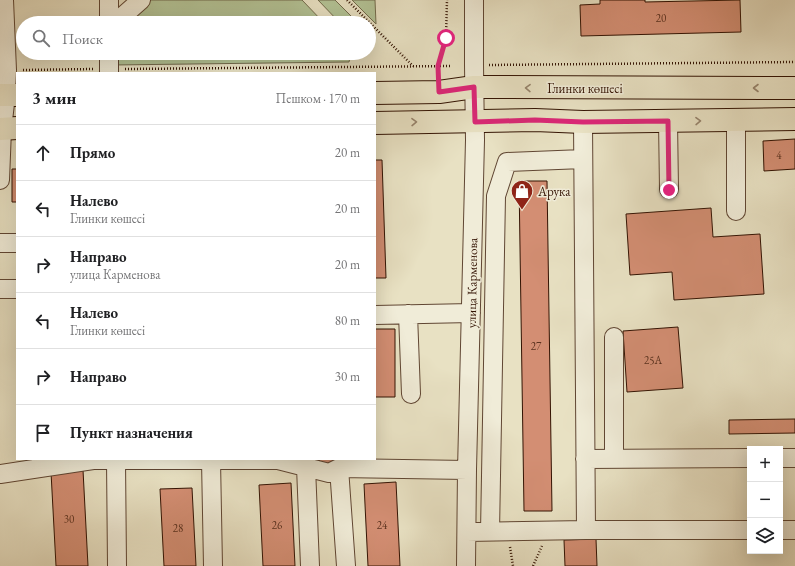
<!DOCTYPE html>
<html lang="ru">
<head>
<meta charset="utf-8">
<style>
	body { margin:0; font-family:"EB Garamond",serif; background:#f6f6f6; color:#202124 }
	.controls { position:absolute; right:12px; bottom:12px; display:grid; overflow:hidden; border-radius:0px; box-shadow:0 4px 16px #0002 }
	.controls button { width:36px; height:36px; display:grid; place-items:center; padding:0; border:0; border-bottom:1px solid #e0e0e0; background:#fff; color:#202124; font:20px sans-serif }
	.stop { position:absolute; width:12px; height:12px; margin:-9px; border:3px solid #db2777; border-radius:50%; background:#fff }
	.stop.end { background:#db2777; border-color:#fff; box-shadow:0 1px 4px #0008 }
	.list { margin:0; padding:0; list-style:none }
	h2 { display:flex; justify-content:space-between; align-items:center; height:52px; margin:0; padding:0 16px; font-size:17px }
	h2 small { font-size:13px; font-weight:400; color:#757577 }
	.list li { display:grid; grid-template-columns:26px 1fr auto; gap:12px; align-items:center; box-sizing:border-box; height:56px; padding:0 16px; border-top:1px solid #e0e0e0 }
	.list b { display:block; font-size:15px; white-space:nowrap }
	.list p { margin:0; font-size:13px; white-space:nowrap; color:#757577 }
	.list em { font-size:13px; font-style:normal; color:#757577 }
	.icon { flex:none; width:22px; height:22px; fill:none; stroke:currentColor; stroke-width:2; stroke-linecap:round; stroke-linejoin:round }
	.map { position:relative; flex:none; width:795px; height:566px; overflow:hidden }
	.search { position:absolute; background:#fff; box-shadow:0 4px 16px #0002; left:16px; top:16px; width:360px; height:44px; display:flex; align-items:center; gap:10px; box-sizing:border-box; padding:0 14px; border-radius:22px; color:#757577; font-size:15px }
	.panel { position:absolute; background:#fff; box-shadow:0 4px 16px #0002; left:16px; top:72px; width:360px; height:388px; border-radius:0px }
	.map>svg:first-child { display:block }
	.green { fill:#b3c396; stroke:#736b4c }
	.building { fill:#d38e73; stroke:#331303 }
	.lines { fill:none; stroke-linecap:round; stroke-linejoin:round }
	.minor-casing { stroke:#604633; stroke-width:20 }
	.major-casing { stroke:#331303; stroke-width:24 }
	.path { stroke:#331303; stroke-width:2.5; stroke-dasharray:1 2; stroke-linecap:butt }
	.minor { stroke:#f0ecd8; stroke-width:18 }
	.major { stroke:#e8e1c3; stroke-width:22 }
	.oneway { stroke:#97846d }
	.route { stroke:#db2777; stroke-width:5 }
	.labels { text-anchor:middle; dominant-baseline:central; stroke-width:3; stroke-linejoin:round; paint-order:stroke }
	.number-label { font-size:11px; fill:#5b321f }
	.street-label { font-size:13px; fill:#331303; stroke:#f0ecd8 }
	.poi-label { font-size:13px; fill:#331303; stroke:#f0ecd8; text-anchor:start }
</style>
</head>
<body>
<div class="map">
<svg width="795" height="566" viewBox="0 0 795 566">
	<rect width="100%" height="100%" fill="#e8e1c3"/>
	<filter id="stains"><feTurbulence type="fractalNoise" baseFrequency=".005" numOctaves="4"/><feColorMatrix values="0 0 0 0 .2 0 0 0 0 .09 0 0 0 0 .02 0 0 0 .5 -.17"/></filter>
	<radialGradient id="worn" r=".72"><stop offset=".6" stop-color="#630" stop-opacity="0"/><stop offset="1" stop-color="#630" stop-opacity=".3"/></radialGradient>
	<path class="green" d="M150,0h152l22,23h-203z
		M318,0h17l23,23h-18z
		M352,0h23l1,24z
		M114,53h237l-2,9 -236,3z"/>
	<path class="building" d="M600,0h45v2l95,-2 1,32 -160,4 -1,-31 20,-1z
		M795,139v30l-31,2 -1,-30z
		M375,160h7l4,118h-11z
		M12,169h5v33h-5z
		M519,181h28l5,330h-28z
		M711,208l2,29 47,-3 4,60 -90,6 -2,-28 -42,3 -4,-61z
		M678,327l5,61 -56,4 -4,-61z
		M375,329h20v68h-20z
		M795,419v14l-66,1v-14z
		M319,459h32l1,5 -32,1z
		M83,470l5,96h-32l-5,-94z
		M396,482l4,84h-32l-4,-82z
		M291,483l4,83h-32l-4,-81z
		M192,488l4,78h-32l-4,-77z
		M596,539l1,27h-32l-1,-26z"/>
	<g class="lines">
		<g class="minor-casing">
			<path id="minor" d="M109,0v23
				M115,23l26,-23
				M109,73v-20
				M668,121l1,68
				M0,180l2,-51 4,-34 1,-25 -3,-70
				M736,211v-91
				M0,243h17
				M0,289h17
				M408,314l3,80
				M375,315l96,-2
				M780,458h15
				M585,459l165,-1
				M614,459v-122
				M116,460l1,106
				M211,460l2,106
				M306,467l4,99
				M339,468l7,98
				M0,474l93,-14h185l51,13 10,-5 128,2
				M586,530h164
				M780,530h15
				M467,532l119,-2 -3,-408
				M490,532l6,-336 11,-34 76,-3
				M466,566l1,-96 8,-330 -1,-75v-65"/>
		</g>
		<g class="major-casing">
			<path id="major" d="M375,93l64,-1 35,-5 321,1
				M0,95h17
				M375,123l160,-3 48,2 212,-3
				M0,129l17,-1"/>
		</g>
		<path class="path" d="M347,0l66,66
			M489,65l306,-3
			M125,69l327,-3
			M23,70l71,-1
			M438,74v-8l8,-28 1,-38
			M510,547l3,19
			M533,566l9,-20"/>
		<use href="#minor" class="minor"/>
		<use href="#major" class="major"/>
	</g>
	<defs><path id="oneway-chevron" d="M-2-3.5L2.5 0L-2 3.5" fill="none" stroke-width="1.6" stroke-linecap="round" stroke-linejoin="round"/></defs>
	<g class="oneway">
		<use href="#oneway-chevron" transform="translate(528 88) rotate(-179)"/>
		<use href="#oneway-chevron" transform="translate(756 88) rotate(-180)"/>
		<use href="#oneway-chevron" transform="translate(698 121) rotate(-1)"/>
		<use href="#oneway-chevron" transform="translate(414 122) rotate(-1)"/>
	</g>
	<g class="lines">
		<path class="route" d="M446,38l-8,28 1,26 35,-5 1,35 60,-2 48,2 85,-1 1,69"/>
	</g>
	<defs>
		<g id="shop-pin" transform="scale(1.15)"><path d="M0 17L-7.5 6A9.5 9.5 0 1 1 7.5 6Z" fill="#8f2418" stroke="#f0ecd8"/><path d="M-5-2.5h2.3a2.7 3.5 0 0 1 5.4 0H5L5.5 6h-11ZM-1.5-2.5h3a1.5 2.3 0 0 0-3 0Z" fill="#fff"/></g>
	</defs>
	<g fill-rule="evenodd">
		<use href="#shop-pin" x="522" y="191"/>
	</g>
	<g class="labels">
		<g class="number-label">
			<text x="661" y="18">20</text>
			<text x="779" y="155">4</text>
			<text x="536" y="346">27</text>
			<text x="653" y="360">25А</text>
			<text x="69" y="519">30</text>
			<text x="277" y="525">26</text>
			<text x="382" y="525">24</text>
			<text x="178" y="528">28</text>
		</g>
		<g class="street-label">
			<text x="585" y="88">Глинки көшесі</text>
			<text transform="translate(472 283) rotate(-89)">улица Карменова</text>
		</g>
		<g class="poi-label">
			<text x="538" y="191">Арука</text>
		</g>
	</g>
	<rect width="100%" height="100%" filter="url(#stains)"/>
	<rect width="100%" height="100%" fill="url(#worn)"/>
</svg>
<div class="controls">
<button>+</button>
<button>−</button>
<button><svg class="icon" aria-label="layers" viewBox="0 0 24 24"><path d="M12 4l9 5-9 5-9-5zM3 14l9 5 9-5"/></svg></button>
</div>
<div class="stop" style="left:446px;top:38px"></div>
<div class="stop end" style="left:669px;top:190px"></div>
<div class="search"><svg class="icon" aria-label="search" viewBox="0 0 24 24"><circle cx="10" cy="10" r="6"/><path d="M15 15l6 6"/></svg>Поиск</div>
<section class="panel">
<h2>3 мин<small>Пешком · 170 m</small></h2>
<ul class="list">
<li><svg class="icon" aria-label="ahead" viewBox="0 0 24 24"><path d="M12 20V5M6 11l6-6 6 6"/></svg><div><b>Прямо</b></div><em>20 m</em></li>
<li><svg class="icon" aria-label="left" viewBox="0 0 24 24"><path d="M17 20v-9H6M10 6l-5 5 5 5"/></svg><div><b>Налево</b><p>Глинки көшесі</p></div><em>20 m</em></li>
<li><svg class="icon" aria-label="right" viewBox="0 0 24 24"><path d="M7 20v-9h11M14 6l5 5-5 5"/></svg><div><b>Направо</b><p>улица Карменова</p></div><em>20 m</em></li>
<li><svg class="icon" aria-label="left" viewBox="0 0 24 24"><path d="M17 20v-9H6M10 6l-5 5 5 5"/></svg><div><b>Налево</b><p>Глинки көшесі</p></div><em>80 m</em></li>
<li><svg class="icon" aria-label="right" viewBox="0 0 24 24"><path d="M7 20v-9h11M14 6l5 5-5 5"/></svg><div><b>Направо</b></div><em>30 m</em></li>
<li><svg class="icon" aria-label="arrive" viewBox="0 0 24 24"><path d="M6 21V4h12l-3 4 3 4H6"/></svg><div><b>Пункт назначения</b></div></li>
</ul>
</section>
</div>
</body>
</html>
